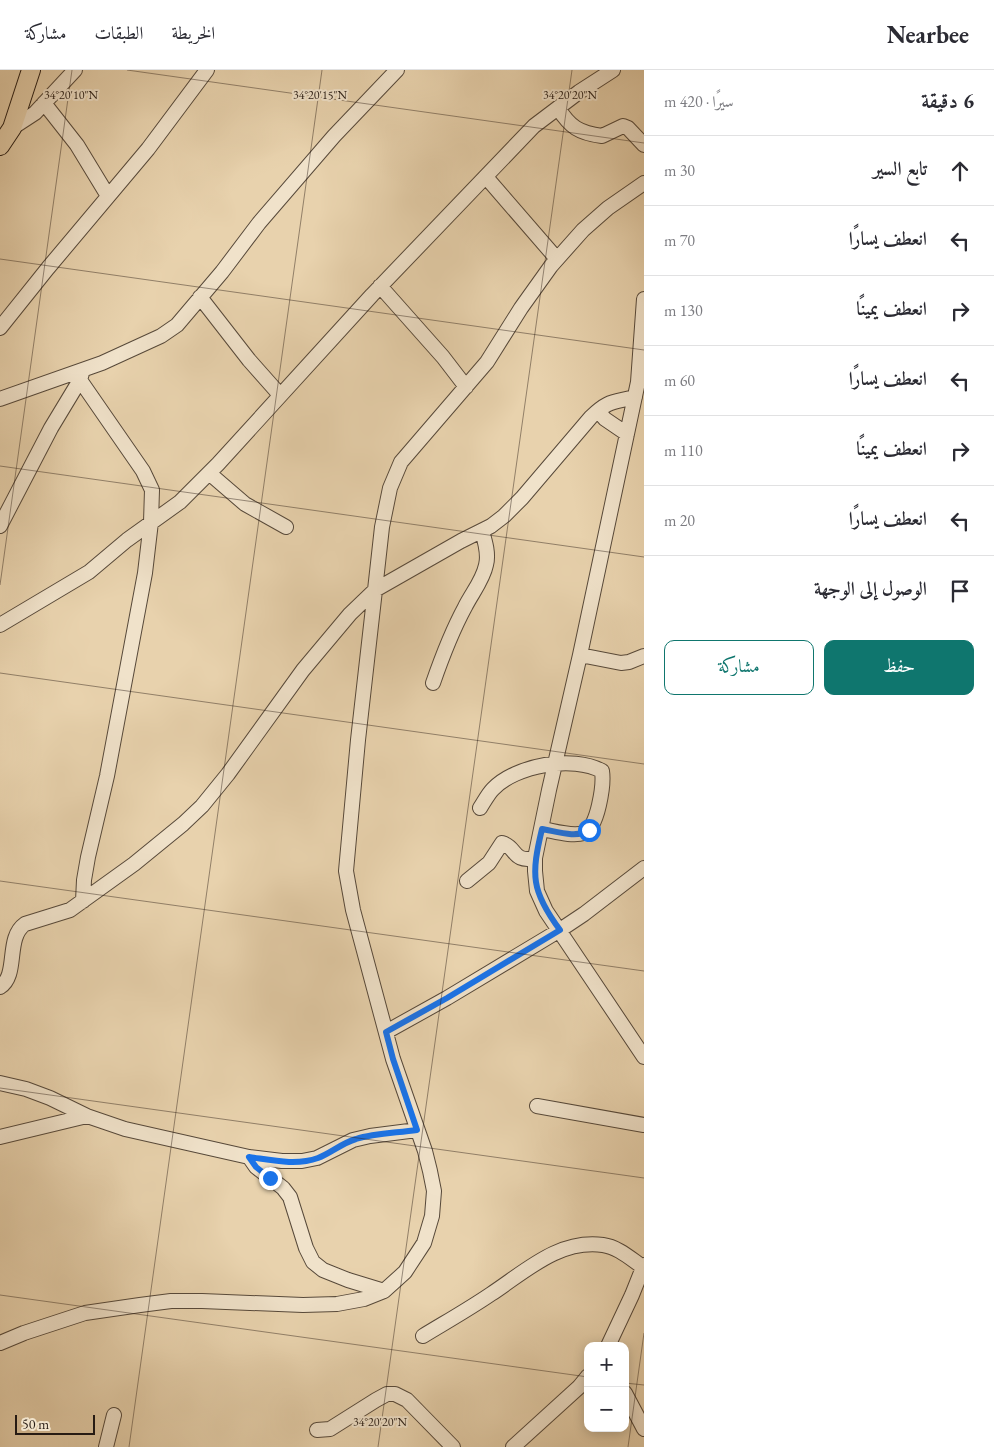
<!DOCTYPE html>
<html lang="ar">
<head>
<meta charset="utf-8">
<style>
	body { margin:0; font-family:"EB Garamond",Amiri,serif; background:#f7f7f7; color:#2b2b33; direction:rtl }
	.controls { position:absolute; right:15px; bottom:15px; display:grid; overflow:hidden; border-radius:10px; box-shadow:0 2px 12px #0003 }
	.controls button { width:45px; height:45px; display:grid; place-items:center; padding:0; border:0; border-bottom:1px solid #e1e1e2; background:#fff; color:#2b2b33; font:25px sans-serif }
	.scale { position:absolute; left:15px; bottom:12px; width:80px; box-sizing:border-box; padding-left:5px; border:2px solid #271b13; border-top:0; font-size:14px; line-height:18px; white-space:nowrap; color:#271b13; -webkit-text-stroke:4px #f0e2ca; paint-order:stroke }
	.stop { position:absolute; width:15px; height:15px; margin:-11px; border:4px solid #1a73e8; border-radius:50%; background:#fff }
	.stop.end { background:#1a73e8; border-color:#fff; box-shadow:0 1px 5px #0008 }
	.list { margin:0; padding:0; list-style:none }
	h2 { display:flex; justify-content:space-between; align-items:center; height:65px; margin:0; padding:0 20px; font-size:21px }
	h2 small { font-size:16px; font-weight:400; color:#7c7c81 }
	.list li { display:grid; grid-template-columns:32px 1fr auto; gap:15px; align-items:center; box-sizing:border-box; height:70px; padding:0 20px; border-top:1px solid #e1e1e2 }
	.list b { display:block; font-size:19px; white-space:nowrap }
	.list em { font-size:16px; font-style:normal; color:#7c7c81 }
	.actions { display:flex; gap:10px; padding:15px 20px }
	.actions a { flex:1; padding:11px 0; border:1px solid #0f766e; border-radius:10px; text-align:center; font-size:18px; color:#0f766e }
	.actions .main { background:#0f766e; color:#fff }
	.icon { flex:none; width:28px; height:28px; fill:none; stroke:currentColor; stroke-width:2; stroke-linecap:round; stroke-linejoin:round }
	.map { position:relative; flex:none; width:644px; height:1377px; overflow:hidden; direction:ltr }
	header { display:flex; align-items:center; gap:30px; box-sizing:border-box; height:70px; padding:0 25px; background:#fff; border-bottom:1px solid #e1e1e2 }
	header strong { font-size:24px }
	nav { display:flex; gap:28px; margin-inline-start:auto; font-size:18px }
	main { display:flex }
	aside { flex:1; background:#fff }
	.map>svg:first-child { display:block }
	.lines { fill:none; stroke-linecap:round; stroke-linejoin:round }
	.minor-casing { stroke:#57493a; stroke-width:16 }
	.major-casing { stroke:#271b13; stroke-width:20 }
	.minor { stroke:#f0e2ca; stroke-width:14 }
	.major { stroke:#e8d2ad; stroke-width:18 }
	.route { stroke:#1a73e8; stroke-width:6 }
	.ticks { fill:none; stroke:#271b13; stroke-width:1; stroke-opacity:0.45 }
	.ticks-label { font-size:12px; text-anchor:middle; fill:#271b13; stroke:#f0e2ca; stroke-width:4; stroke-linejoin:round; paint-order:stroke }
</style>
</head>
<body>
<header>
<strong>Nearbee</strong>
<nav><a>الخريطة</a><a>الطبقات</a><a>مشاركة</a></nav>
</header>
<main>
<aside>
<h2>6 دقيقة<small>سيرًا · 420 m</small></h2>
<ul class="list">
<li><svg class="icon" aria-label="ahead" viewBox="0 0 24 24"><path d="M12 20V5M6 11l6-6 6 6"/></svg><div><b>تابع السير</b></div><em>30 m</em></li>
<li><svg class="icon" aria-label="left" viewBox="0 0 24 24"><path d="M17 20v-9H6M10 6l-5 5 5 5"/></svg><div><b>انعطف يسارًا</b></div><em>70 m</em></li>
<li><svg class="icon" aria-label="right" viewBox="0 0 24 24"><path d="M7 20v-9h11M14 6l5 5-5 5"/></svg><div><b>انعطف يمينًا</b></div><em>130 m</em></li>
<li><svg class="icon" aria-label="left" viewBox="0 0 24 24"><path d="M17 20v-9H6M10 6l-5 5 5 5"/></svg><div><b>انعطف يسارًا</b></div><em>60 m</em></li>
<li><svg class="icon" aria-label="right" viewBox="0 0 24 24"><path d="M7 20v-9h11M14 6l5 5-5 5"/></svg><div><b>انعطف يمينًا</b></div><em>110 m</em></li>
<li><svg class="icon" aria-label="left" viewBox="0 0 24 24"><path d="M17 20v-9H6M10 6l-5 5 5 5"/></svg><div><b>انعطف يسارًا</b></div><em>20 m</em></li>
<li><svg class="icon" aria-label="arrive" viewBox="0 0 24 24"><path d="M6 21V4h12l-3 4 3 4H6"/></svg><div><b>الوصول إلى الوجهة</b></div></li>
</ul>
<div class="actions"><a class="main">حفظ</a><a>مشاركة</a></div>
</aside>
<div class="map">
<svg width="644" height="1377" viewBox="0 0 644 1377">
	<rect width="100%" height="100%" fill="#e8d2ad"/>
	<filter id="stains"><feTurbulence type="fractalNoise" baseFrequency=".004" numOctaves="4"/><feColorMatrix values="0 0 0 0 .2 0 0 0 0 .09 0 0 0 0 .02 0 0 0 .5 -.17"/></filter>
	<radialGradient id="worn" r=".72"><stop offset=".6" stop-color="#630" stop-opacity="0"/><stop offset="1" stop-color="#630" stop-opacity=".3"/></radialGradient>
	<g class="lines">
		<g class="minor-casing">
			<path id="minor" d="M44,33l33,42 31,51
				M558,38c12,19 21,25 44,28l21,-10 5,2 16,17
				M12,58l23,-15 40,-43
				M486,107l71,82
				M380,216l63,71 23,30
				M200,227l49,63 31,35
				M644,229l-6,83 -58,273 -31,135 -14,68v13l2,20 9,20 98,146
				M0,258l48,-60 100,-119 59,-79
				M80,310l63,91 9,19 -1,32 -6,51 -38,203 -19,81 -4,23 -1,21
				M0,329l102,-36 59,-27 16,-11 45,-53 37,-49 75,-87 63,-66
				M598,341l7,8 22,15
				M209,403l36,31 41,23
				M0,456l51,-98 29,-48 2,-7
				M0,555l89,-53 38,-32 53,-38 38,-38 154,-169 162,-169 45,-34 34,-22
				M580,585l41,8 8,-1 15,-6
				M433,613c9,-26 19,-52 32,-76 7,-14 18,-27 21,-42 3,-11 -1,-24 -4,-34
				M480,738c4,-6 8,-14 13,-19 23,-24 80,-34 109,-18 2,13 -4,57 -18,62 -12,4 -30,-2 -42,-4
				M467,811l22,-18 13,-20c15,4 10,20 33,15
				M0,917c19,-12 5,-49 25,-63l45,-14 64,-46 49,-40 19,-18 26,-32 75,-104 47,-56 25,-24 86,-49 30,-15 13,-10 18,-18 69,-81c18,-17 21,-14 44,-20
				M386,962l61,-34 113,-68 24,-16 60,-46
				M0,1013l26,6 24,9 37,18 38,13 124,28 33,4h20l15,-3 36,-18 17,-4 47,-6
				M537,1036l107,19
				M0,1067l87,-21
				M249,1087l7,10 27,21 7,9 16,51 7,14 10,8 25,10 36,11
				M423,1266c23,-14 46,-27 68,-42 35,-23 68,-55 112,-49 15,2 28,14 40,22
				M0,1273l24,-10 61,-20 55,-8 31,-4h31l101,4 34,-1 27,-5 20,-8 21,-19 19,-29 8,-27 2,-25 -4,-20 -5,-20 -32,-92 -40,-149 -7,-39 12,-131 17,-150 7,-63 8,-39 11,-26 86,-100 34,-54 30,-42 32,-36 25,-22 36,-25
				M608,1276l24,-51 12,-30
				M625,1323l19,36
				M317,1360l13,-1 46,-29 11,-6h8l12,6 46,47
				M106,1377l8,-32
				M513,1377l66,-60 9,-11"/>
		</g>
		<g class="major-casing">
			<path id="major" d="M0,76l12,-18 19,-58"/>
		</g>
		<use href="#minor" class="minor"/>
		<use href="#major" class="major"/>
	</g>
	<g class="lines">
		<path class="route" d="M270,1108l-14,-11 -7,-10c22,3 47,9 69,1 13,-5 24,-15 38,-19 19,-6 41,-6 61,-9l-24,-71 -7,-27 61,-34 113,-68c-29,-39 -29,-55 -18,-101 13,2 35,10 47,1"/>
	</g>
	<path class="ticks" d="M127,0l517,73M0,189l644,91M0,396l644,91M0,515l72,-515M0,603l644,91M0,811l644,90M0,1018l644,90M0,1225l588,82M625,1313l19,2M129,1377l193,-1377M378,1377l194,-1377M628,1377l16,-114"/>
	<g class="ticks-label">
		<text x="71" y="29">34°20'10"N</text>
		<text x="320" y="29">34°20'15"N</text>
		<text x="570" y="29">34°20'20"N</text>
		<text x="380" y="1356">34°20'20"N</text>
	</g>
	<rect width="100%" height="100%" filter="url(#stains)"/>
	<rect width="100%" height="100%" fill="url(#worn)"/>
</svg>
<div class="controls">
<button>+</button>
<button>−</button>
</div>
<div class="scale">50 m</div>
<div class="stop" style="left:589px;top:760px"></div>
<div class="stop end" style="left:270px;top:1108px"></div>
</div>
</main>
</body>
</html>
